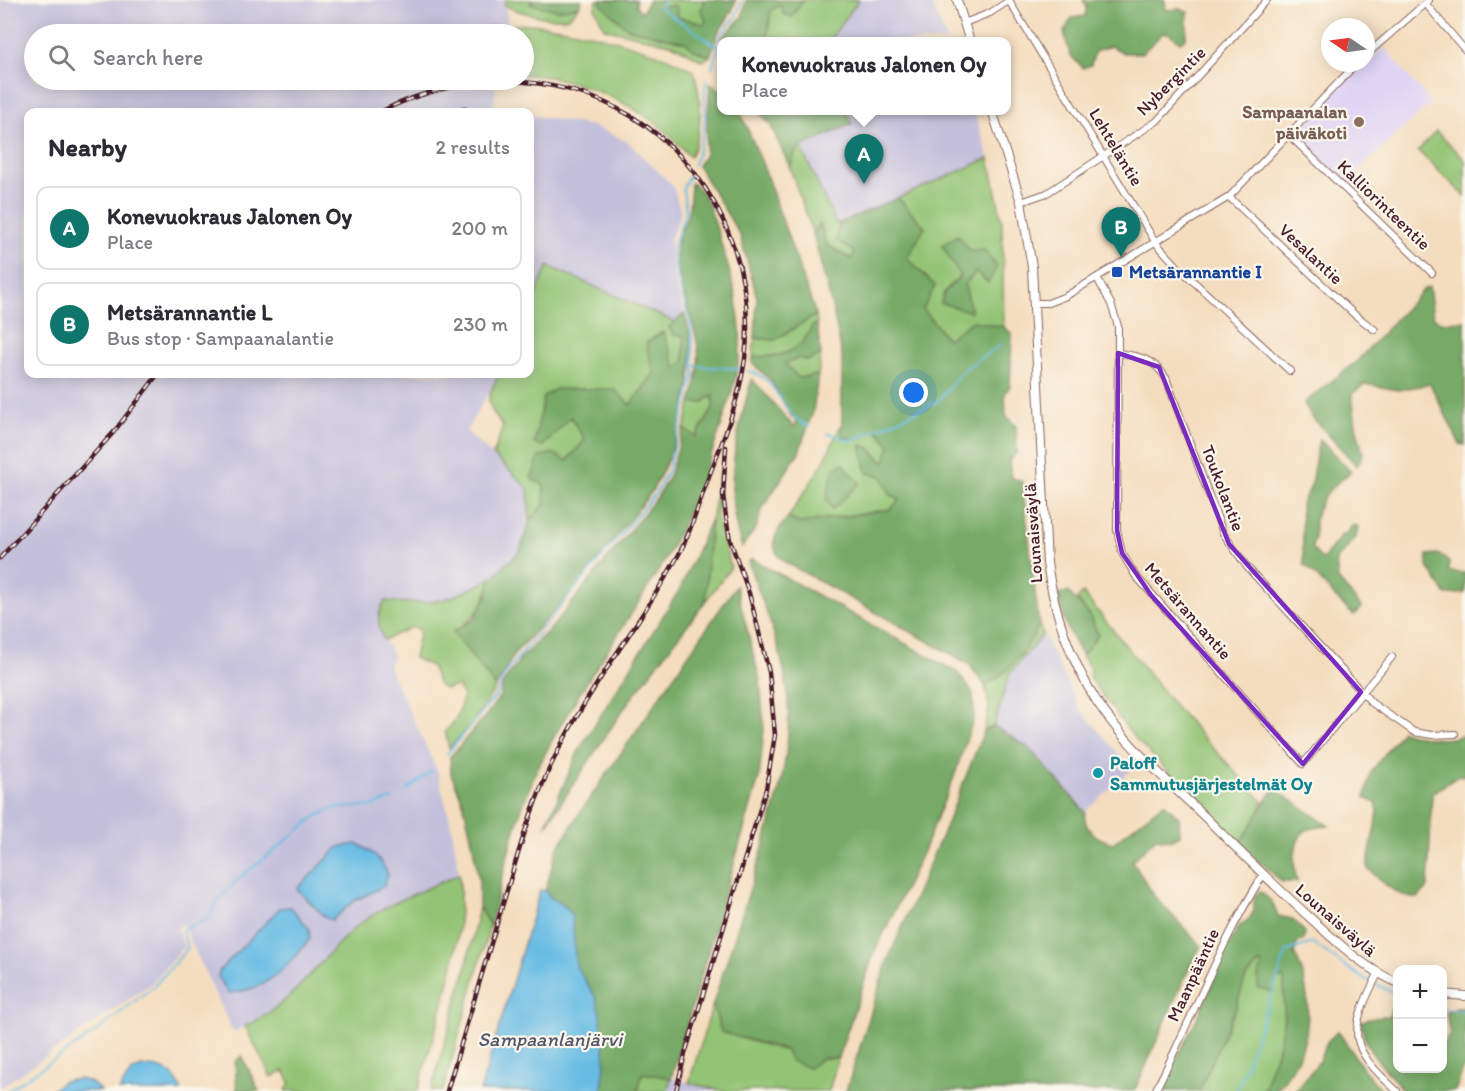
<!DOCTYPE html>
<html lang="en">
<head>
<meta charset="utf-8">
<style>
	body { margin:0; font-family:Itim,sans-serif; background:#f2f2f3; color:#2b2b33 }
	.controls { position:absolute; right:18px; bottom:18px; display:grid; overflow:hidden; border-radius:12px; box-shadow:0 3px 15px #0003 }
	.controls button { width:54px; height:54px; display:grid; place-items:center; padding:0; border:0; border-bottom:2px solid #e1e1e2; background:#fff; color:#2b2b33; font:30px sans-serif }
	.compass { position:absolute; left:1321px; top:18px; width:54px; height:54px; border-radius:50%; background:#fff; box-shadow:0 3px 15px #0003; rotate:283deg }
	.you { position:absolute; left:914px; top:393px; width:21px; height:21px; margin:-15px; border:4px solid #fff; border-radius:50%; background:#1a73e8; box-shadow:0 0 0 9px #1a73e833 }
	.badge { display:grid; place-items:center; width:39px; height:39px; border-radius:50%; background:#0f766e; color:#fff; font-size:20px; font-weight:700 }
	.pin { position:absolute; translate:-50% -50px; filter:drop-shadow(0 2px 3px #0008) }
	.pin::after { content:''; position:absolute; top:32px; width:21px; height:18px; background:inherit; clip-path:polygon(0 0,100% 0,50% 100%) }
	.popup { position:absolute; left:717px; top:37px; width:294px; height:78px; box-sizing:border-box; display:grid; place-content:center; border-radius:12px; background:#fff; filter:drop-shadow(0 2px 4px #0005); font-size:20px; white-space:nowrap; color:#7c7c81 }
	.popup b { font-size:22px; color:#2b2b33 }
	.popup::after { content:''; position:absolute; left:50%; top:100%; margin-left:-12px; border:12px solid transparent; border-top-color:#fff }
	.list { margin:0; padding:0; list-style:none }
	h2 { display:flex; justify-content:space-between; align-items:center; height:78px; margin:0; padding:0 24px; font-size:26px }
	h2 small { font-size:20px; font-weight:400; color:#7c7c81 }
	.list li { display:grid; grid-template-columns:39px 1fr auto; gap:18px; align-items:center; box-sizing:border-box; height:84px; margin:0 12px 12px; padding:0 12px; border:2px solid #e1e1e2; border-radius:12px }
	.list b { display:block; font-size:22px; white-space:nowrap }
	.list p { margin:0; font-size:20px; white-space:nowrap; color:#7c7c81 }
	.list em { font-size:20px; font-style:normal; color:#7c7c81 }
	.icon { flex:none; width:33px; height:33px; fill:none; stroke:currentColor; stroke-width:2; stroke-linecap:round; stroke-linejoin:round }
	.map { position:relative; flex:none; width:1465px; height:1091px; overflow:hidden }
	.search { position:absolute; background:#fff; box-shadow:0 3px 15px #0003; left:24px; top:24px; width:510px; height:66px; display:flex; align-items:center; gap:15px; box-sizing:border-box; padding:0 21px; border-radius:33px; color:#7c7c81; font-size:22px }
	.panel { position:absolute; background:#fff; box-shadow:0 3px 15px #0003; left:24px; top:108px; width:510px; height:270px; border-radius:12px }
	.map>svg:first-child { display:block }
	.built { fill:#e0d4f4 }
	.industrial { fill:#c4c0db }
	.green { fill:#93c474; stroke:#6e7250; stroke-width:1.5; fill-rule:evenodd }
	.forest { fill:#76aa66; stroke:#606448; stroke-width:1.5 }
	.water { fill:#68bce4; stroke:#596e88; stroke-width:1.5 }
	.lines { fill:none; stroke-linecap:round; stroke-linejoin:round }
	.stream { stroke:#68bce4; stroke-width:2 }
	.minor-casing { stroke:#86625e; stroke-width:8 }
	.tertiary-casing { stroke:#86625e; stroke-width:10 }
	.minor { stroke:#fff; stroke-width:6 }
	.tertiary { stroke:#fff; stroke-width:8 }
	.rail-casing { stroke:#4a1f2b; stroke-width:4.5 }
	.rail { stroke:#fbf7ec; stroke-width:2; stroke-dasharray:7; stroke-linecap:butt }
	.marked { fill:none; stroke:#7b2cbf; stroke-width:4.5; stroke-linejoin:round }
	.education-dot { fill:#8d6e63; stroke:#fbf7ec; stroke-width:2 }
	.transit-dot { fill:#1a4fb4; stroke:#fbf7ec; stroke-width:2 }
	.culture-dot { fill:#0f9aa8; stroke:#fbf7ec; stroke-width:2 }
	.labels { text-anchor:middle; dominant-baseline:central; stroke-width:4.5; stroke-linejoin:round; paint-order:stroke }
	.street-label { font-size:18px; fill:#4a1f2b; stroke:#fbf7ec }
	.education-label { font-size:18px; font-weight:bold; fill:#785e54; stroke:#fbf7ec; text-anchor:end }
	.transit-label { font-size:18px; font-weight:bold; fill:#164399; stroke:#fbf7ec; text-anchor:start }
	.culture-label { font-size:18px; font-weight:bold; fill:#0d838f; stroke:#fbf7ec; text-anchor:start }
	.water-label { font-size:20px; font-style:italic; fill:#54566c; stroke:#fbf7ec }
</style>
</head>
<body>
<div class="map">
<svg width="1465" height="1091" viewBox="0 0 1465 1091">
	<rect width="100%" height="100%" fill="#fbf7ec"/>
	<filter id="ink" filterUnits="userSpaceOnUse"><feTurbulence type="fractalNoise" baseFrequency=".0167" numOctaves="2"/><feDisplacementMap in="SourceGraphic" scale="12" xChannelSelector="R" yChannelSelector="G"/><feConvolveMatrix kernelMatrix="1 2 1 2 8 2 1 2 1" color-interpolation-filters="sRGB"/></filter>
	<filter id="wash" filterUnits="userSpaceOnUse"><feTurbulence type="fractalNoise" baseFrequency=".008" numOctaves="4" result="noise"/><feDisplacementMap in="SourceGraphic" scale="24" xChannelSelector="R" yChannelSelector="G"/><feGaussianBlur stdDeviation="1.35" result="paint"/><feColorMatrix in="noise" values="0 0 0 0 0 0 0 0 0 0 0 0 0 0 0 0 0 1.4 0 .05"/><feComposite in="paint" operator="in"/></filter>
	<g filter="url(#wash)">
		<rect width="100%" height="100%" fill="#f4ddbe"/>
		<path class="built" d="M1384,47l47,56 -86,79 -50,-46 48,-53z"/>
		<path class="industrial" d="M0,0h505l3,25 -16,1v8h-458v46h463l-4,29 20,3h-485v262h472l-34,57 62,57 2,32 -10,31 -29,27 -31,18 -44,8 -31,-3 -7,26 16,30 -6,8 49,105 15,58 7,46 -78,36 -25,17 -69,73 -27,20 -27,12 -50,-107 -6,3 7,18 -32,37 -152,105z
			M859,0h71l17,41 -118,1z
			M846,111h128l15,47 -152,67 -36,-78 50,-23z
			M530,115l62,11 35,15 46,45 8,27 -11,27 4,36 10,38 -9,8 -127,-56 -18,41z
			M1043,634l37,75 52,60 -47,43 -56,-64 -35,-22 15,-51z
			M671,1078l51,13h-55z"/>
		<path class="green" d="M505,0h28l-3,3 28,7 21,-4c-2,3 -6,8 -9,10 -12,7 -54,-4 -65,-11z
			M597,0h4l1,4 25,24 58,14 9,8 16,6 -7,5 -29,-16 -70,-17 -9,-20z
			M664,0h40l-3,10 5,11 -2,3 -26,-7 -18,-9z
			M803,0h56l-30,41 -62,1 4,-32 9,-5 22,-2z
			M532,24c51,6 117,22 162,47 8,29 10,58 -4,86 -11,-11 -21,-24 -33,-33 -37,-26 -88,-49 -133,-49v-41h-32l-1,-8z
			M1436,131l29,29v36l-47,-45z
			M801,147l35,77 4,-1 -4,17 20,12 -5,7 -24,-14 -7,-20 -7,9 -23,-66 5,-15z
			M989,158l13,63 2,106 -31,-6 -26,18 -24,-30 12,-23 -28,-28 18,-31 -27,-29zM996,267l-20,5 -11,12 6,27 -27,-19 16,-16z
			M548,266l127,56 -6,5 15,8v27l-8,6 -13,-36 -17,11 8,31 -24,31 -73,-16 -14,57 28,-29 14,23 -41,45v20l-14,15 -2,-32 -35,-33 10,-29c-18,-22 -18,-29 -3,-52h30v-67z
			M816,315l1,9 -5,2c-13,29 -30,30 -59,31l2,-19 20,2z
			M821,354l-3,21 -19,3 -15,-14 16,-6 8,3z
			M714,395l-1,14 -17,28 -12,-8 7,-26h11z
			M842,423l1,14 15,2 18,-9 14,15 -5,18 -16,-15 22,47 9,4 -9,10 -91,14 -12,-5 34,-53z
			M720,472l-3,48 14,47 -26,35 6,-83z
			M491,578c-6,28 -15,39 -38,54l43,55 -25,38 -22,23 -4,-17c11,-8 15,-21 18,-35l-5,-10 -13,3 -6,-4 -8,-19 -17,-8 6,-28 -8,-3 -28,13c-7,-14 -8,-25 1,-39 45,5 67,0 106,-23z
			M1083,593l95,117 85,92 -9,22 -15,19 -106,-107 -44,-59 2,-8 -9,-13 16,-21 -8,-19 -13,-17z
			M1039,625l4,9 -34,41 -15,51 -10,5 5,-24 -4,-21c26,-15 41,-35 54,-61z
			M459,874c8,73 -23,147 -41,217h-132l4,-9 -6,-11 -13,6 -26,-51c49,-21 73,-67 112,-100 29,-23 69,-36 102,-52z
			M479,907l11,19 -47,165h-12l34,-119z
			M1260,962l2,4 -4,11 26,1v40l-6,31 -15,42h-64l36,-81 10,-31z
			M713,1004l8,28c38,11 78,26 117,26l-9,33h-107l-33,-8z
			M642,1073l29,5 -4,13h-29z"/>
		<path class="forest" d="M533,0h49l-3,6 -21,4 -28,-6z
			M601,0h35v6l6,6 7,-12h15l-3,7 12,-2 3,2 2,10 26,7 2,-3 -5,-11 3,-10h32l-5,13 -13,20 -8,23 -16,-6 -9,-8 -58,-14 -26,-24z
			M746,0h57l-11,17 -9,-3 -3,-9 -9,5 -4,31h-44l1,-5 18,-19z
			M1083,0h82l1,10 14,-1 8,3 -2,26 -6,4 -11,-9h-6l-21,20h-18l-13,-7 -16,5 -4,14 -8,3 -13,-13 -6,-23 8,-14 13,-2 2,-10z
			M710,83l11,7 1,20 18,1 22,52 54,152 -41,25 -20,-2 2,-41 -17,-62 -42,-69 7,-12z
			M759,111h87l6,13 -51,23 -6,6 -5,15 -19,-42z
			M691,183c17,8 26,46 31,64 9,27 16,54 18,83 2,32 -8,64 -18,93 -15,47 -34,95 -58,138 -40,69 -90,133 -125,205 -24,50 -35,106 -49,160l-11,-19v-27l-8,-44 -8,-34 -12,-28 -1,-17 38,-44 12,-17 3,-13 19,-26 31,-31 105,-130 12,-22 14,-45 12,8 17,-28v-14l-11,8h-11c5,-17 9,-37 7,-55 -5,-33 -22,-65 -22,-99 0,-13 8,-23 12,-35 1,-2 3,-27 3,-31z
			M898,198l27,29 -18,31 28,28 -12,23 24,30 26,-18 31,6 8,7 -2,52 -5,7 1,23 10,10 1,26 -8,9 2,17 11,3 17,144c-13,26 -28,46 -54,61l-16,-22 -184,-102c-18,-14 -11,-30 3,-44l12,5 42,-6 49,-8 9,-10 -9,-4 -10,-19 -14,-3 -6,-28 8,3 15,15 6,-17 -13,-16 -19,9 -16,-2v-81l-9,-46 -20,-76 7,-10 7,21 24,14 4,-7 -19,-12 4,-17z
			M958,235l12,16 15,-1 12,17 -9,16 -12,-11 -11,12 6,28 -30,-9 3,-10 16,-17 -18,-31z
			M1429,287l4,30 9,5 23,-1v124l-5,-1 -30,-60 -32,6 -33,-6 -13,10 4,31 7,29 -6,12 -45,-49 -8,-14 53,-42 67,-72z
			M684,314c21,51 -7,135 -34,180l-79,99 -56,60 -19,34 -43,-55 21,-13 13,-23 4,-18 29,-27 10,-31 14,-15v-20l-13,-6 8,-22 14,-4 14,8 18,-21 -14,-23 -28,29 -9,-2 10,-48 12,-7h58l16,16 24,-31 -8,-31 17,-11 13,36 8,-6v-26l-11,-1 -4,-8z
			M817,324l4,30 -13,7 -8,-3 -15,6 14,14 19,-3 -5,36 -14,41 -37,57 -6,19 -14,19c-20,-55 -6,-114 10,-168l42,48 3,-5 -6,-6 -20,-35 -19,-18 1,-6c29,-1 46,-2 59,-31z
			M1319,439l32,33c-16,12 -30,22 -35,43 -2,11 0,21 -4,33l10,12 20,-25 4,-1 7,-9 5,1 -2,12 -20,22 2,19 24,29 -8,7c-19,-15 -31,-35 -50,-50l-3,-61 9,-15z
			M843,463l17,20 -27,26 -7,-10 8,-30z
			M711,519l-6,83 -78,102 -82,123 35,-79 100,-159z
			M1439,554l10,8v10l16,1v20l-19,2 -18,-28 -1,-12z
			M752,559l205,113 16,21 1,24 -20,60 -33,79 -47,97 -36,105h-15l-14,10 -18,-7 -6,-11 -64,-18 -8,-28c15,-48 31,-95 46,-143 16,-53 33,-104 29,-160 -3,-49 -24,-93 -40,-139z
			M736,586l24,94 4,50 -5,48 -88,300 -29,-5 -4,18h-36l3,-29 -9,-63 -20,-33 -4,-50 -6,-9 -15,-9 -6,-7 12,-42 22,-35z
			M1068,592l22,23 8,20 -16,21c-12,-19 -21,-40 -24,-62z
			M994,726l35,22 56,64c-3,18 13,27 28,31l51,-40 15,14 1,18 -9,5 -15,-2 -24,23 23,36 46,49c-26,46 -43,97 -67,145h-288l41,-129 58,-134 39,-97z
			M1402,731c22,7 41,11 63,4v41l-5,-1 -28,18 -4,94 -10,11c-19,2 -39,-18 -51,-31l11,-56 -2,-8 -11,-5 6,-26z
			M1275,789l54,37c-7,1 -18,1 -24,5 -13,11 -12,36 -8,51h-15l-43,-39c14,-17 21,-37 36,-54z
			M1260,891l12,11 6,14 14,3 13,13 -1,8 -7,3 -3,11c14,21 17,64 10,88 -5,18 -17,36 -29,49h-12l15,-42 6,-31v-40l-7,1 -4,13 -15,-4v-11l4,-11 -2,-4 -15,17 -10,31 -36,81h-39l39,-77 29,-69 12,-20 9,-6 5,-8v-14z
			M1394,999l3,2 1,67h44l1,-24 7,-10 -4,-21 10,-5h9v56l-10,27h-52c-18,-26 -39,-36 -42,-70l22,-5 6,1z
			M1338,1031l26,39 18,21h-87l23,-28 9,-21z
			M242,1056l17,35h-22l-2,-29z"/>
		<path class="water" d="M357,844c15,7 24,15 31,30l-4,12 -30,15 -22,19 -6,-2 -29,-29 42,-42z
			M540,890l5,1 6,7 15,9 6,9 4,50 20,32 5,21 4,43 -3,29h-122z
			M291,907l18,22 1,10c-24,28 -42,52 -82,54l-10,-17 2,-6 60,-62z
			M141,1067c20,-1 34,4 41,24h-63l12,-19z
			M79,1079l11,3 11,9h-50l12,-10z"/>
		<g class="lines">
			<path class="stream" d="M664,0l-4,8 57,38
				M712,68l10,-35 13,-15 7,-18
				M694,165c6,-18 12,-38 11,-57 0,-11 -2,-18 2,-29
				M695,366l45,3
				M748,371c34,8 30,44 61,55
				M827,433l24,8 86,-39 26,-32 39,-26
				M447,754l50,-60 4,-12 9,-15 146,-174 12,-23 26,-94 -3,-49 -15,-56 -3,-23 13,-37 -3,-24 7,-12
				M407,790l25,-19
				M1442,1009l23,2
				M7,1091l86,-57 61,-48 34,-38 -6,-18 26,-11 9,-18 19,-20 79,-64 20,-9 37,-2 20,-7
				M1237,1091l50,-140 26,-8 46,33 39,19"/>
		</g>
	</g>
	<g filter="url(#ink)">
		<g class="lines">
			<g class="minor-casing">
				<path id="minor" d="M1009,1l147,242 23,25 111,103
					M1425,3l40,47
					M964,23l26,-10 20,-13
					M1366,55l63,-55
					M1289,135l143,138
					M1229,197l126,118 20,15
					M1021,202l26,-9 110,-72 110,-121
					M1097,278l14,26 7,22 -1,204 5,23 13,22 168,189 89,-107
					M1035,303h13l18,-7 163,-99 128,-134
					M1118,353c21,3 36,6 48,25l57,155 24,34 125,136 42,29 18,3 23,-1
					M1378,974c-30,58 -31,72 19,117
					M1155,1091c37,-72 65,-148 108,-216"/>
			</g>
			<g class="tertiary-casing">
				<path id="tertiary" d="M957,0l13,42
					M992,110l29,92 11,65 15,296c7,49 23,96 49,137 29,45 74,83 112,120 32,32 65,64 99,95 29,26 55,52 91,68
					M1442,994l23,2"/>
			</g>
			<use href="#minor" class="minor"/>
			<use href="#tertiary" class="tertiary"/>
			<g class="rail-casing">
				<path id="rail" d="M380,112c81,-40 171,-43 251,4 82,50 126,148 114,243 -6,42 -22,82 -38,122 -9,25 -16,51 -29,75 -42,75 -97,141 -132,220 -19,43 -31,89 -45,134 -18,60 -36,121 -54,181
					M448,112l17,-4
					M0,558l113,-125 45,-59
					M676,1091l9,-37 81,-265 9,-54 -6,-63 -20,-79 -19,-53 -4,-23 -3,-22 3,-48"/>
			</g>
			<use href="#rail" class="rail"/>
		</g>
	</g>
	<path class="marked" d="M1118,353l41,14 70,177 132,148 -58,72 -152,-169 -29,-42 -5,-23z"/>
	<circle class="education-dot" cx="1359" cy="122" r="6"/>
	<rect class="transit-dot" x="1111" y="266" width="12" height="12" rx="3"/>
	<circle class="culture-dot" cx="1098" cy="773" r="6"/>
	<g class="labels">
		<g class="street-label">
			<text transform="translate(1171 81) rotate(-45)">Nybergintie</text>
			<text transform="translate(1116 147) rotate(59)">Lehteläntie</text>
			<text transform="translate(1384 205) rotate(44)">Kalliorinteentie</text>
			<text transform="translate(1311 254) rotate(43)">Vesalantie</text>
			<text transform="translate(1223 488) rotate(69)">Toukolantie</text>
			<text transform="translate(1033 533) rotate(-94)">Lounaisväylä</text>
			<text transform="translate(1188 611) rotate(49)">Metsärannantie</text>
			<text transform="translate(1336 920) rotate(41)">Lounaisväylä</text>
			<text transform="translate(1193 975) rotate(-65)">Maanpääntie</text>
		</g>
		<g class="education-label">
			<text x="1347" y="112">Sampaanalan<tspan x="1347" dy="21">päiväkoti</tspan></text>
		</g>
		<g class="transit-label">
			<text x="1129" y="272">Metsärannantie I</text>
		</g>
		<g class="culture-label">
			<text x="1110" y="763">Paloff<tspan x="1110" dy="21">Sammutusjärjestelmät Oy</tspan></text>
		</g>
		<g class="water-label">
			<text x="550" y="1039">Sampaanlanjärvi</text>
		</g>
	</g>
</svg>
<div class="controls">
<button>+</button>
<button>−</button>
</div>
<svg class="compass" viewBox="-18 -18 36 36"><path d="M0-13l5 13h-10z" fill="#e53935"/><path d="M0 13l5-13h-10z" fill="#7c7c81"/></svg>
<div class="you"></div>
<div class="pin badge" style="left:864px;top:184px">A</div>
<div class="popup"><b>Konevuokraus Jalonen Oy</b>Place</div>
<div class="pin badge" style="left:1121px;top:257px">B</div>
<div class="search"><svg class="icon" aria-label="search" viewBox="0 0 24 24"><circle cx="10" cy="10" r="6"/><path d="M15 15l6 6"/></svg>Search here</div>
<section class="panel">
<h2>Nearby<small>2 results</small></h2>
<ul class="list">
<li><span class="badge">A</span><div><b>Konevuokraus Jalonen Oy</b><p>Place</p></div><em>200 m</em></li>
<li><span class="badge">B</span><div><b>Metsärannantie L</b><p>Bus stop · Sampaanalantie</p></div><em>230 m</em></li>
</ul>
</section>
</div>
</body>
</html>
